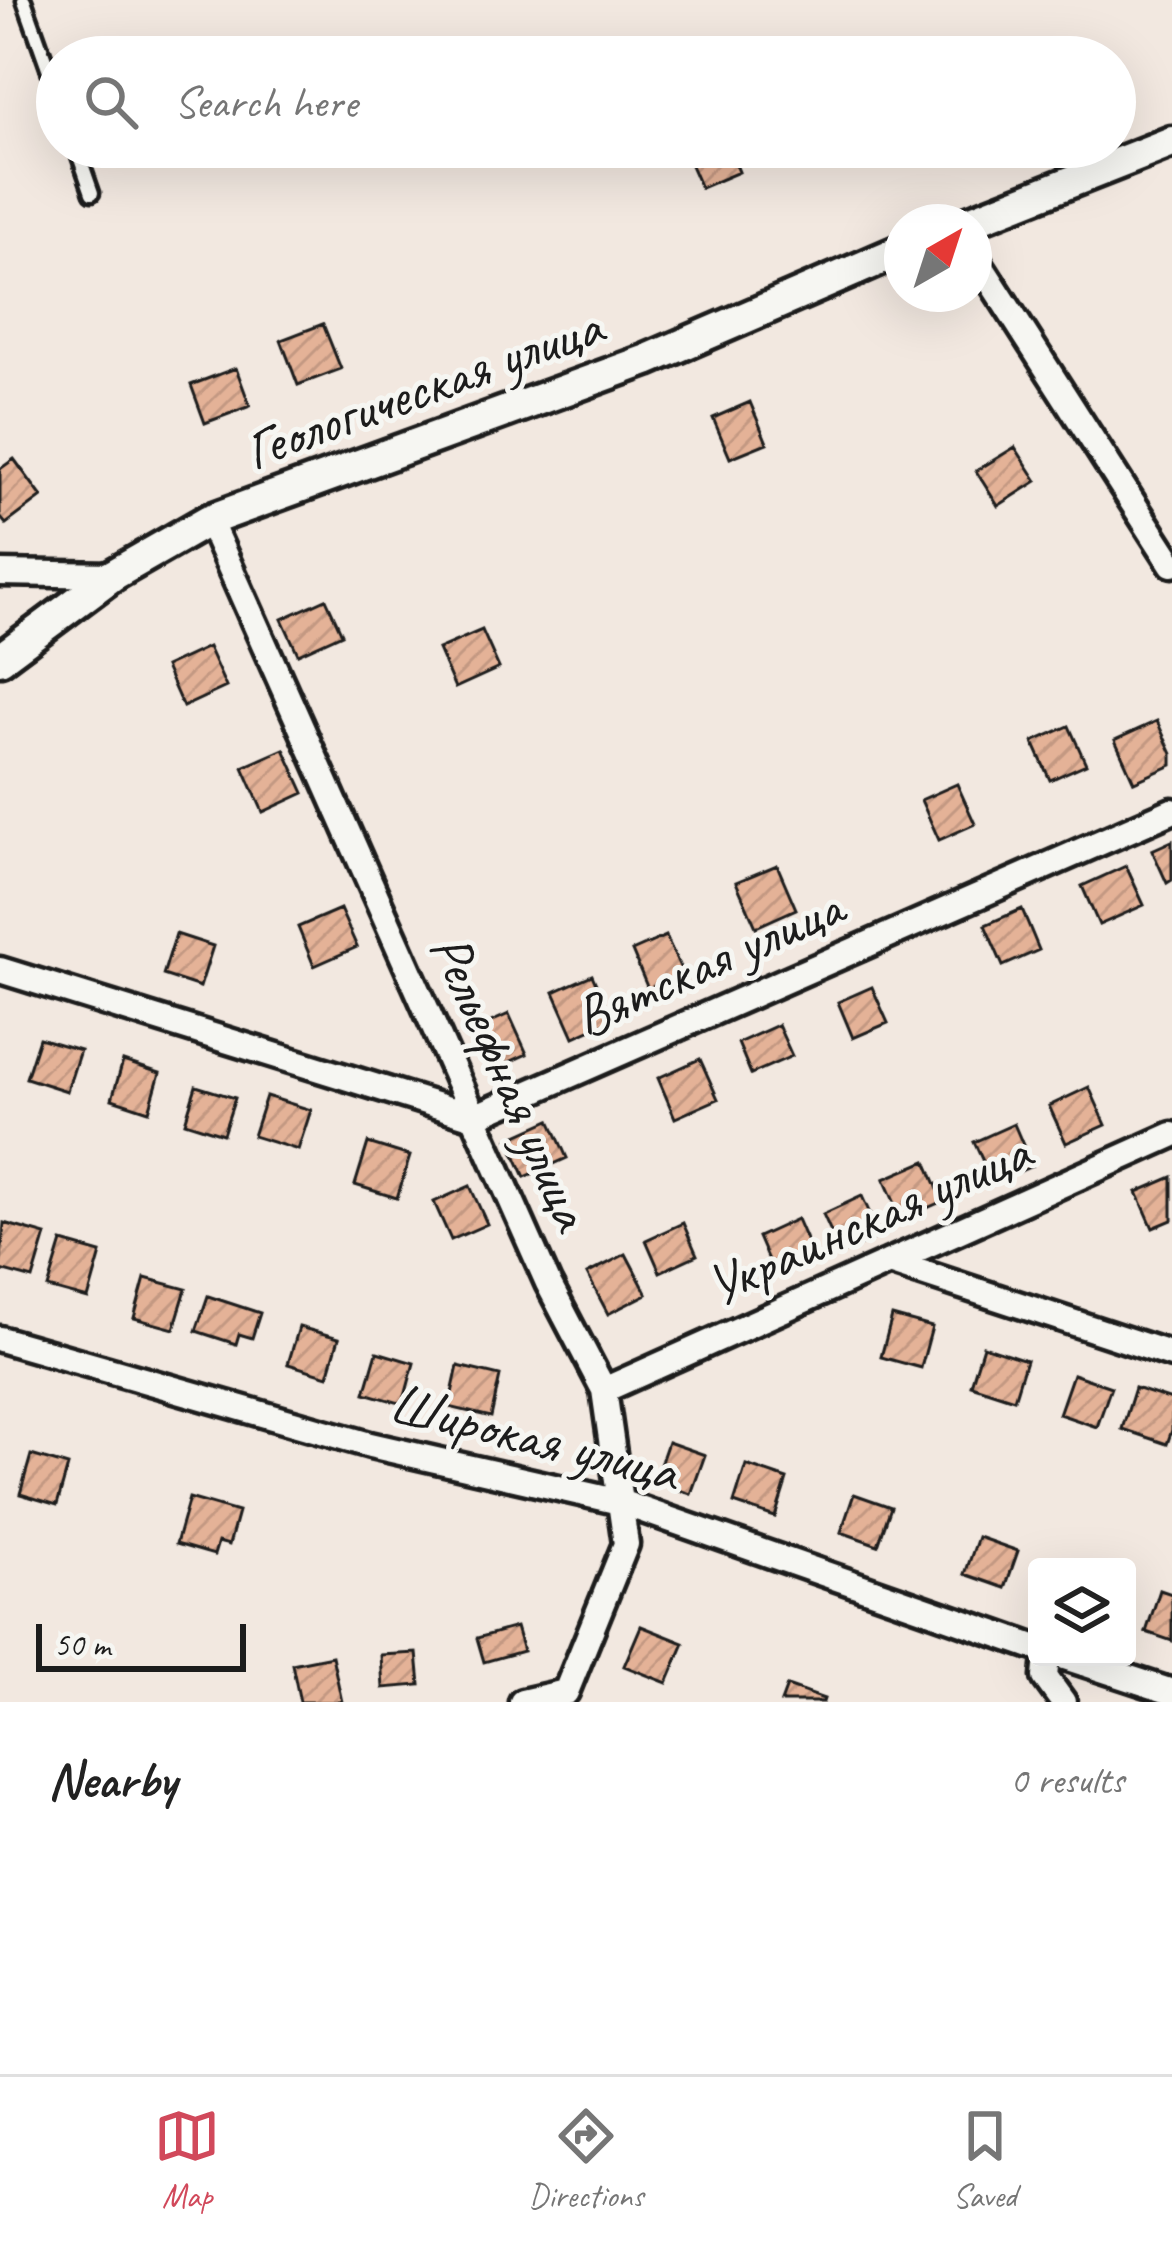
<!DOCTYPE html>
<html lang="en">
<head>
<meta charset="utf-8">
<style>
	body { margin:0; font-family:Caveat,sans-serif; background:#f2f2f2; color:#222 }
	.controls { position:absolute; right:36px; bottom:36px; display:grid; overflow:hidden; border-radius:12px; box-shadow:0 12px 48px #0002 }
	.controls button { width:108px; height:108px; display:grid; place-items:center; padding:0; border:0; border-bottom:3px solid #e0e0e0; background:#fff; color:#222; font:60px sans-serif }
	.compass { position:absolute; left:884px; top:204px; width:108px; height:108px; border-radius:50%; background:#fff; box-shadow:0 12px 48px #0002; rotate:39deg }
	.scale { position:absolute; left:36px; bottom:30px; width:210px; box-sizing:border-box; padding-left:12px; border:6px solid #1c1c1c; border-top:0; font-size:33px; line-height:42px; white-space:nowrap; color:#1c1c1c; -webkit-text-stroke:9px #f6f6f2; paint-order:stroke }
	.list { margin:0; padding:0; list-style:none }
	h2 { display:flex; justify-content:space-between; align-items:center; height:156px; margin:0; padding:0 48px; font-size:51px }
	h2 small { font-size:39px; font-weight:400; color:#767676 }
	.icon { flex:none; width:66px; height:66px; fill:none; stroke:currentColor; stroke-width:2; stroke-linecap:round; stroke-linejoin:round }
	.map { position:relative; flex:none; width:1172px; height:1702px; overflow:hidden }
	.search { position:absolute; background:#fff; box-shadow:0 12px 48px #0002; left:36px; right:36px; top:36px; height:132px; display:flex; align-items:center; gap:30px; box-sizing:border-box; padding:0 42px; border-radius:66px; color:#767676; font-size:45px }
	.sheet { height:372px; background:#fff }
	nav { display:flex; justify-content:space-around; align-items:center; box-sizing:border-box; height:168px; border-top:3px solid #e0e0e0; background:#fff; font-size:33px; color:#767676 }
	nav a { display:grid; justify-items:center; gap:6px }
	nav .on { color:#d1495b }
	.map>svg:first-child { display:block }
	.building { fill:url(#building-hatch); stroke:#1c1c1c; stroke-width:3 }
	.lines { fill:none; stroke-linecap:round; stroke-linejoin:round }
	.service-casing { stroke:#1c1c1c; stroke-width:21 }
	.minor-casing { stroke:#1c1c1c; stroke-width:33 }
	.tertiary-casing { stroke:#1c1c1c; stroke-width:39 }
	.service { stroke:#f6f6f2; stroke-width:12 }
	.minor { stroke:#f6f6f2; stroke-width:24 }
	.tertiary { stroke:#f6f6f2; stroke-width:30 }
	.labels { text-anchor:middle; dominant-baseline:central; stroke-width:10; stroke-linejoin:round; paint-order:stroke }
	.street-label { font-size:57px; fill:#1c1c1c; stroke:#f6f6f2 }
</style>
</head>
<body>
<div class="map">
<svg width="1172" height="1702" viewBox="0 0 1172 1702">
	<defs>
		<pattern id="building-hatch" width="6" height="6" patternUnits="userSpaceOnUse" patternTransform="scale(3)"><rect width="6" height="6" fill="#e4b297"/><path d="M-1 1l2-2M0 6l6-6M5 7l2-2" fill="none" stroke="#c39882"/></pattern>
	</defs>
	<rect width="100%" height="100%" fill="#f2e8e0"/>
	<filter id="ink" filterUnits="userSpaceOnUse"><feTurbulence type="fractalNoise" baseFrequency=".00833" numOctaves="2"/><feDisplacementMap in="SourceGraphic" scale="24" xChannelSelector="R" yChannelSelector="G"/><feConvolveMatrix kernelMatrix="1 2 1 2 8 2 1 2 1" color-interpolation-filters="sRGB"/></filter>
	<g filter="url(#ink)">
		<path class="building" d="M707,147h22l10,25 -38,16 -14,-32z
			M323,324l18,45 -43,16 -17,-45z
			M236,368l14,38 -45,17 -14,-38z
			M750,402l17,41 -37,15 -17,-40z
			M1015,447l22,34 -39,25 -22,-35z
			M14,459l28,38 -36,27 -6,-7v-48z
			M326,599l16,35 -44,20 -16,-35z
			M482,630l17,38 -44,20 -17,-39z
			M208,647l18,40 -43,20 -18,-40z
			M1157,721l15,33v11l-38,17 -19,-42z
			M1069,726l17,38 -36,16 -17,-38z
			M284,749l20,44 -41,19 -20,-45z
			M957,784l18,40 -36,16 -18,-40z
			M1172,841v39l-5,3 -15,-33z
			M777,865l19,44 -40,18 -20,-45z
			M1126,866l18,39 -45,20 -17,-39z
			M340,909l17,38 -43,19 -16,-39z
			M1022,909l17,41 -36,16 -18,-41z
			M176,934l37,12 -13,41 -37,-12z
			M666,936l17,38 -35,15 -16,-38z
			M592,975l20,45 -38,17 -20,-45z
			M872,987l16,36 -35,15 -15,-36z
			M509,1014l18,40 -38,17 -18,-40z
			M778,1025l14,31 -41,18 -13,-31z
			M39,1038l41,12 -13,41 -41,-13z
			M700,1059l18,40 -43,19 -17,-40z
			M123,1061l37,12 -11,38 -37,-12z
			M196,1086l39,12 -12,36 -38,-12z
			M1089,1087l17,38 -40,18 -17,-37z
			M266,1096l45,14 -13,40 -45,-14z
			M550,1120l17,38 -42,19 -17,-38z
			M1014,1124l18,42 -39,17 -19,-41z
			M368,1143l42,13 -13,42 -42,-13z
			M926,1161l17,40 -41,18 -18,-40z
			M1172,1177v43l-19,8 -16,-36z
			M470,1186l17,38 -36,16 -17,-38z
			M862,1196l18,40 -39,18 -18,-40z
			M797,1219l16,37 -39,18 -16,-37z
			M4,1223l42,12 -13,44 -33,-9z
			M683,1223l14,32 -37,17 -14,-32z
			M62,1242l39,11 -13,46 -40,-11z
			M626,1254l21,40 -39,20 -21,-40z
			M145,1278l41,11 -12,40 -40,-11z
			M208,1296l52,17 -8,25 -13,-4 -3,10 -40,-13z
			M892,1316l40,11 -11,41 -40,-11z
			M299,1327l40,11 -11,38 -40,-12z
			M983,1346l43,14 -12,39 -43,-14z
			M377,1352l37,11 -11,41 -38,-11z
			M458,1366l42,10 -9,41 -42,-10z
			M1073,1374l38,13 -14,40 -38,-13z
			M1135,1388l37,12v30l-5,14 -45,-15z
			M668,1442l37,13 -14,39 -37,-12z
			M31,1455l37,11 -11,39 -37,-11z
			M746,1465l41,14 -12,38 -41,-14z
			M854,1494l37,13 -13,38 -37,-13z
			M189,1498l49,14 -9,33 -11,-3 -4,13 -38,-11z
			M978,1537l40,14 -13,37 -40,-14z
			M1160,1590l12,4v47l-26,-9z
			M641,1626l43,17 -17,40 -43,-17z
			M516,1627l7,24 -39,11 -7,-24z
			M417,1653l3,32 -37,3 -2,-33z
			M332,1656l10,46h-42l-8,-38z
			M787,1686l37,13 -1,3h-42z"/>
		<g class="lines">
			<g class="service-casing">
				<path id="service" d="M24,0l33,93
					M76,147l16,46"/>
			</g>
			<g class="minor-casing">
				<path id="minor" d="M974,255l198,309
					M209,520l339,763 56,107 22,154 -60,148
					M0,573l113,2
					M0,970l474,147 698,-306
					M889,1262l283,93
					M0,1339l370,106 250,57 417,146
					M604,1390l568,-255
					M1047,1657l-2,20 18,25
					M1065,1657l107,35
					M522,1702l44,-10"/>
			</g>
			<g class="tertiary-casing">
				<path id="tertiary" d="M969,222l203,-80
					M0,659l113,-84 96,-55 438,-160 255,-110"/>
			</g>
			<use href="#service" class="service"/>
			<use href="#minor" class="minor"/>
			<use href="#tertiary" class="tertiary"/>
		</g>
	</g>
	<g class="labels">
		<g class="street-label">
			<text transform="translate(423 388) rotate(-20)">Геологическая улица</text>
			<text transform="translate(708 962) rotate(-24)">Вятская улица</text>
			<text transform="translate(511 1081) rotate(66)">Рельефная улица</text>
			<text transform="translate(868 1219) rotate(-24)">Украинская улица</text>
			<text transform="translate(534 1437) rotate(14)">Широкая улица</text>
		</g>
	</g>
</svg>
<div class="controls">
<button><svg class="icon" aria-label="layers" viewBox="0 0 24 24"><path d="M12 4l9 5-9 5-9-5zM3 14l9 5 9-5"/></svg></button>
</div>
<svg class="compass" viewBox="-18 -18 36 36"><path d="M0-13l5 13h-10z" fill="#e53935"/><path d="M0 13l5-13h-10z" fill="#767676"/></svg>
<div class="scale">50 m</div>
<div class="search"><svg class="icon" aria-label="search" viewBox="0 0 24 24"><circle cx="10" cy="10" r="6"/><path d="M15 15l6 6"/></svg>Search here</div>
</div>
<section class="sheet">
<h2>Nearby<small>0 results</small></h2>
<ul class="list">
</ul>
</section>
<nav>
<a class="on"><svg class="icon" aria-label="map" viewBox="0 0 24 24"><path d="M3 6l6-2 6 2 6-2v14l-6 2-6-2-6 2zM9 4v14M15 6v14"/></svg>Map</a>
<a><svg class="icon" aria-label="directions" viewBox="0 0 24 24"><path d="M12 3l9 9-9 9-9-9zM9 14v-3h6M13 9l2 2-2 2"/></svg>Directions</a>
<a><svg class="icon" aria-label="saved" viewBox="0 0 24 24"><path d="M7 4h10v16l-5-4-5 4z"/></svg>Saved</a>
</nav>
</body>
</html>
